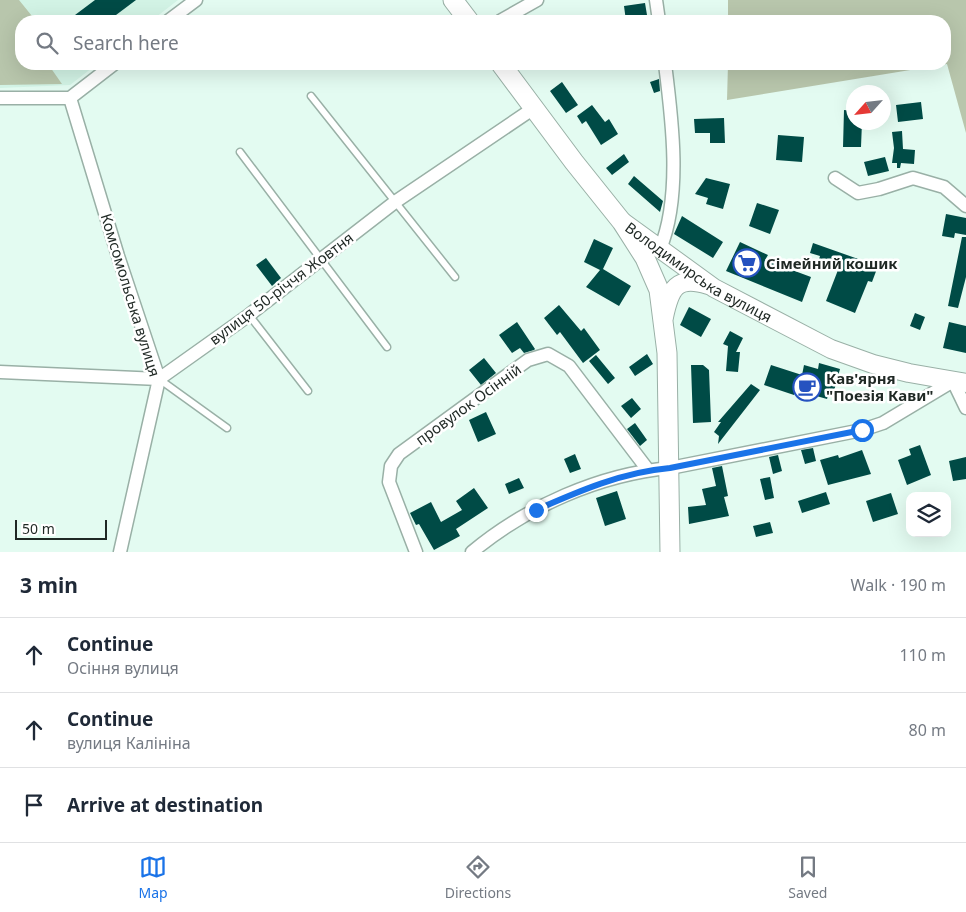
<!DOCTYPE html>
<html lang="en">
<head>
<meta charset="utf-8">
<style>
	body { margin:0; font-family:"Noto Sans",sans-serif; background:#f6f6f7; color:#1f2937 }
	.controls { position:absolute; right:15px; bottom:15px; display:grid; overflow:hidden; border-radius:10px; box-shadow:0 5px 20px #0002 }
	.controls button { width:45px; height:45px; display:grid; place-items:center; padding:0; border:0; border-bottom:1px solid #e0e1e3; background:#fff; color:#1f2937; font:25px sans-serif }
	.compass { position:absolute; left:846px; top:85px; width:45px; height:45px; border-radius:50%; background:#fff; box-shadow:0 5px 20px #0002; rotate:243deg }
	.scale { position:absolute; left:15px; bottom:12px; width:92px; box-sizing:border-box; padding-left:5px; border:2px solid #1f2824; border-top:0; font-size:14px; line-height:18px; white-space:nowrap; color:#1f2824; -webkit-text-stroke:4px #fff; paint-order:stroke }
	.stop { position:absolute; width:15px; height:15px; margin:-11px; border:4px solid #1a73e8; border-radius:50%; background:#fff }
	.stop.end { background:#1a73e8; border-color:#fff; box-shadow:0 1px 5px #0008 }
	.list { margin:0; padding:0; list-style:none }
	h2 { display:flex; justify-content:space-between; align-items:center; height:65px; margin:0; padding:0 20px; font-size:21px }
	h2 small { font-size:16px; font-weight:400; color:#747a83 }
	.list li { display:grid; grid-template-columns:32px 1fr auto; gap:15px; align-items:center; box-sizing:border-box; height:75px; padding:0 20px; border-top:1px solid #e0e1e3 }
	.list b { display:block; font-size:19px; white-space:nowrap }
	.list p { margin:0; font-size:16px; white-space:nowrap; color:#747a83 }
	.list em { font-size:16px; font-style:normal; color:#747a83 }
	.icon { flex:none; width:28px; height:28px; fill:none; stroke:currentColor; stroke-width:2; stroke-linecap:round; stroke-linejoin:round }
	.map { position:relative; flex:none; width:966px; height:552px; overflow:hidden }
	.search { position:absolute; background:#fff; box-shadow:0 5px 20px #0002; left:15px; right:15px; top:15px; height:55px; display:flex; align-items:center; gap:12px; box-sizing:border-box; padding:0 18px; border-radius:20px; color:#747a83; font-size:19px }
	.sheet { height:290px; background:#fff }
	nav { display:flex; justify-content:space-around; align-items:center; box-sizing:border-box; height:70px; border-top:1px solid #e0e1e3; background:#fff; font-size:14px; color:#747a83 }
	nav a { display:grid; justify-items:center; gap:2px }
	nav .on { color:#1a73e8 }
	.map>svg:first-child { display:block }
	.built { fill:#d2f3e5 }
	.green { fill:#b8c6ac }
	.building { fill:#004b46 }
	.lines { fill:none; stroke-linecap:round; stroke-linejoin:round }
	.lane-casing { stroke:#99b0a6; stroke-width:9 }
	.street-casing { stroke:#99b0a6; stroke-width:15 }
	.secondary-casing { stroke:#99b0a6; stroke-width:20 }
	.primary-casing { stroke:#99b0a6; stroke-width:21 }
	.lane { stroke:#fff; stroke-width:6 }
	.street { stroke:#fff; stroke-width:12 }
	.secondary { stroke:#fff; stroke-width:18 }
	.primary { stroke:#fff; stroke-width:19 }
	.route { stroke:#1a73e8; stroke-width:6 }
	.labels { text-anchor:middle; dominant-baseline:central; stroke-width:5; stroke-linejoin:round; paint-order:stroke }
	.poi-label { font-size:15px; font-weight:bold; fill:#1f2824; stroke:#fff; text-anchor:start }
	.street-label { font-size:15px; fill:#1f2824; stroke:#fff }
</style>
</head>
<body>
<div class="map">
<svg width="966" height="552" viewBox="0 0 966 552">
	<rect width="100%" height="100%" fill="#e3fbf1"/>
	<path class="built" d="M0,0h178l-27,21h-130v43h76l-27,21 -70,3z"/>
	<path class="green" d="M0,0h19l17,21h-15v43h27l14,20 -62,1z
		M728,0h238v133l-19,-69 -220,36 1,-36h217v-43h-217z"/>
	<path class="building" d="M95,0h41l-28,21h-41z
		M645,3l3,18h-22l-2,-15z
		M659,79l1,12 -6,2 -4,-11z
		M562,82l16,23 -12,8 -16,-22z
		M921,102l2,17 -25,3 -2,-17z
		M592,105l13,17 4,-3 9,15 -17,11 -15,-24 -4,3 -5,-8z
		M844,110l10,1v11h8l-1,25h-18z
		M724,118l1,25h-15v-10h-15l-1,-14z
		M902,131l1,18 12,1 -1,14 -13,-1 -1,5h-3v-5h-5l2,-15 -2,-16z
		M778,135l26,2 -2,25 -26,-2z
		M624,154l5,8 -17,13 -6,-7z
		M885,157l4,14 -21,5 -4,-14z
		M634,176l29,25 -3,11 -32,-28z
		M706,178l24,6 -7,25 -17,-5 2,-6 -13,-4z
		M757,203l22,7 -9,24 -21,-8z
		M946,214l20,4v17l-11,-2 -1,5 -12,-2z
		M682,216l41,26 -10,16 -39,-24z
		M962,237h4v40l-8,31 -10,-2z
		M594,239l19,9 -10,21 28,17 -12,20 -33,-19 14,-17 -16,-8z
		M740,242l28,13 -3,5 46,17 -9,25 -76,-31z
		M813,243l65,23 -6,16 -4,-1 -13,32 -29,-12 12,-31 -20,-7 2,-7 -10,-3z
		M266,258l15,20 -9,8 -16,-21z
		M559,305l22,26 3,-3 16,22 -17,13 -23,-31 -3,3 -13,-17z
		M689,307l22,12 -10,18 -21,-12z
		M915,313l10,4 -5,13 -10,-4z
		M517,322l18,27 -1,1 -10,3 -4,-5 -8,5 -13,-18z
		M949,322l17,4v27l-23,-5z
		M730,331l13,7 -7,14h4l-2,20 -12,-1 2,-25 -5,-2z
		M647,354l6,10 -18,12 -6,-9z
		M596,355l19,23 -7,6 -19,-23z
		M484,358l12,15 -15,12 -12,-15z
		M819,363l21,6 -6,22 -4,-1 -3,9 -32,-9 -1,5 -30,-10 7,-20 31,10 2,-10 14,4z
		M691,365h12l6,5 2,52 -18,1z
		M751,384l9,6 -42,54 1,-8 -5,-4 7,-10h-3z
		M632,398l9,11 -10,9 -10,-12z
		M486,412l10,22 -18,8 -9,-22z
		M635,423l12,17 -7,6 -13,-17z
		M920,445l11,30 -24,10 -9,-25 13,-5 -2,-6z
		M813,448l3,13 -11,3 -4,-14z
		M862,450l9,24 -43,11 -8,-25 18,-5 1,3z
		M575,454l6,15 -11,4 -6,-14z
		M778,455l4,16 -9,3 -4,-17z
		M966,457v22l-13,2 -4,-20z
		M722,466l6,30 -4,1 5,19 -40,8 -1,-17 18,-2 -4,-16 14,-3 -4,-18z
		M770,477l4,21 -9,2 -5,-21z
		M519,478l5,10 -15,6 -4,-10z
		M474,488l14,20 -32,21 4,7 -26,14 -15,-26 -3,1 -6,-12 21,-11 10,20 21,-12 -6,-9z
		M617,491l9,28 -21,7 -9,-28z
		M826,492l4,12 -28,9 -4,-12z
		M891,493l7,21 -25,8 -7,-21z
		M770,522l3,11 -17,4 -3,-11z"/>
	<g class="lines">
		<g class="lane-casing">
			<path id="lane" d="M311,96l144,181
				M240,152l147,195
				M249,315l59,76
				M159,379l68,49"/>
		</g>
		<g class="street-casing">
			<path id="street" d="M656,0l3,21
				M168,21l28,-21
				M500,21l37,-21
				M0,98h70l44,-34
				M70,98l48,158 41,123 -39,173
				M835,178l23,15 21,-4 34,-11 31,9 22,19
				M660,249c22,-53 12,-130 5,-185
				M0,372l159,7 90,-64 146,-113 139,-94
				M416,552l-27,-70 2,-16 8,-12 129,-94 20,-6 21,12 79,104
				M472,552c54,-45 128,-78 198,-84l192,-38 21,-7 70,-42 13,27"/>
		</g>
		<g class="secondary-casing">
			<g id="secondary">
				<path id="s1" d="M623,222l91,66 117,61 42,15 36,9 57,10"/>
				<path d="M664,317c6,-28 12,-42 44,-32"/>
			</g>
		</g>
		<g class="primary-casing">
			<path id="primary" d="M453,0l16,21
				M501,64l73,98 48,60 23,36 14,32 8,63 3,199"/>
		</g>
		<use href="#lane" class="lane"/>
		<use href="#street" class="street"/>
		<use href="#secondary" class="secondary"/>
		<use href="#primary" class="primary"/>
	</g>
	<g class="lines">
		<path class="route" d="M536,510c43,-19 87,-38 134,-42l192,-38"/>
	</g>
	<defs>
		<g id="supermarket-ring" transform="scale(1.4375)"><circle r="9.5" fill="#fff" stroke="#2552c0" stroke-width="1.5"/><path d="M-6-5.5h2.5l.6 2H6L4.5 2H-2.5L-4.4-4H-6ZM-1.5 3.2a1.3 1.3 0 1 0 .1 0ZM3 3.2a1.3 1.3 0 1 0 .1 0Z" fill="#2552c0"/></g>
		<g id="cafe-ring" transform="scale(1.4375)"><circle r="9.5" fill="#fff" stroke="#2552c0" stroke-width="1.5"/><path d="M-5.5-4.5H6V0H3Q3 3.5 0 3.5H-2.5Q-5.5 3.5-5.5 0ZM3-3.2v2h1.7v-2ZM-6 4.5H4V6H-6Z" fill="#2552c0"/></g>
	</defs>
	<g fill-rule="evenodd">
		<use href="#supermarket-ring" x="747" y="263"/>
		<use href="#cafe-ring" x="807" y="387"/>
	</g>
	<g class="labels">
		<g class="poi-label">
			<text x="766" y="263">Сімейний кошик</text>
			<text x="826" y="378">Кав'ярня<tspan x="826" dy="17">"Поезія Кави"</tspan></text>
		</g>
		<g class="street-label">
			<text stroke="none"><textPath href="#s1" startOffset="91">Володимирська вулиця</textPath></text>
			<text transform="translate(281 288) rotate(-37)">вулиця 50-річчя Жовтня</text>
			<text transform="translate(131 295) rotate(73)">Комсомольська вулиця</text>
			<text transform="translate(468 404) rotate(-36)">провулок Осінній</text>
		</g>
	</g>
</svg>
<div class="controls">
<button><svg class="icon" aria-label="layers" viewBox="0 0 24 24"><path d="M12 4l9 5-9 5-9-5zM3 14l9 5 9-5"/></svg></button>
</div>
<svg class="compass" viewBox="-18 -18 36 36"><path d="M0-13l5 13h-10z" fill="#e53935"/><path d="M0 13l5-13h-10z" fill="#747a83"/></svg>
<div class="scale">50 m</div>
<div class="stop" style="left:862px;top:430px"></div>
<div class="stop end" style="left:536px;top:510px"></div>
<div class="search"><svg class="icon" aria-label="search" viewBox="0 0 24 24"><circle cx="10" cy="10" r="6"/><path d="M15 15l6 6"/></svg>Search here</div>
</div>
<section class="sheet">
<h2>3 min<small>Walk · 190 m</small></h2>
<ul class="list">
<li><svg class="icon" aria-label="ahead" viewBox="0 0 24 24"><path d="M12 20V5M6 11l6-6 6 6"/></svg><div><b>Continue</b><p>Осіння вулиця</p></div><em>110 m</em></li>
<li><svg class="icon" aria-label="ahead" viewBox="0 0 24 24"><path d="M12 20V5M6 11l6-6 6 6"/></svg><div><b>Continue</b><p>вулиця Калініна</p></div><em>80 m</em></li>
<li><svg class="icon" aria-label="arrive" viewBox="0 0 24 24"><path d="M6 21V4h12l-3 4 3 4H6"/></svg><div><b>Arrive at destination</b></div></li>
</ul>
</section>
<nav>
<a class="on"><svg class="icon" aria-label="map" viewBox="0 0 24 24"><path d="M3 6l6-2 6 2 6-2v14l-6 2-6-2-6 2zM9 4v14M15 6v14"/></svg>Map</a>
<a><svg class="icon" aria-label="directions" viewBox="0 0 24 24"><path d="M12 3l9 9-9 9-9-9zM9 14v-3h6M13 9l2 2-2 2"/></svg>Directions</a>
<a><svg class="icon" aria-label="saved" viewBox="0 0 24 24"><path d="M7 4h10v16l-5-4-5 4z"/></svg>Saved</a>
</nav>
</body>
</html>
